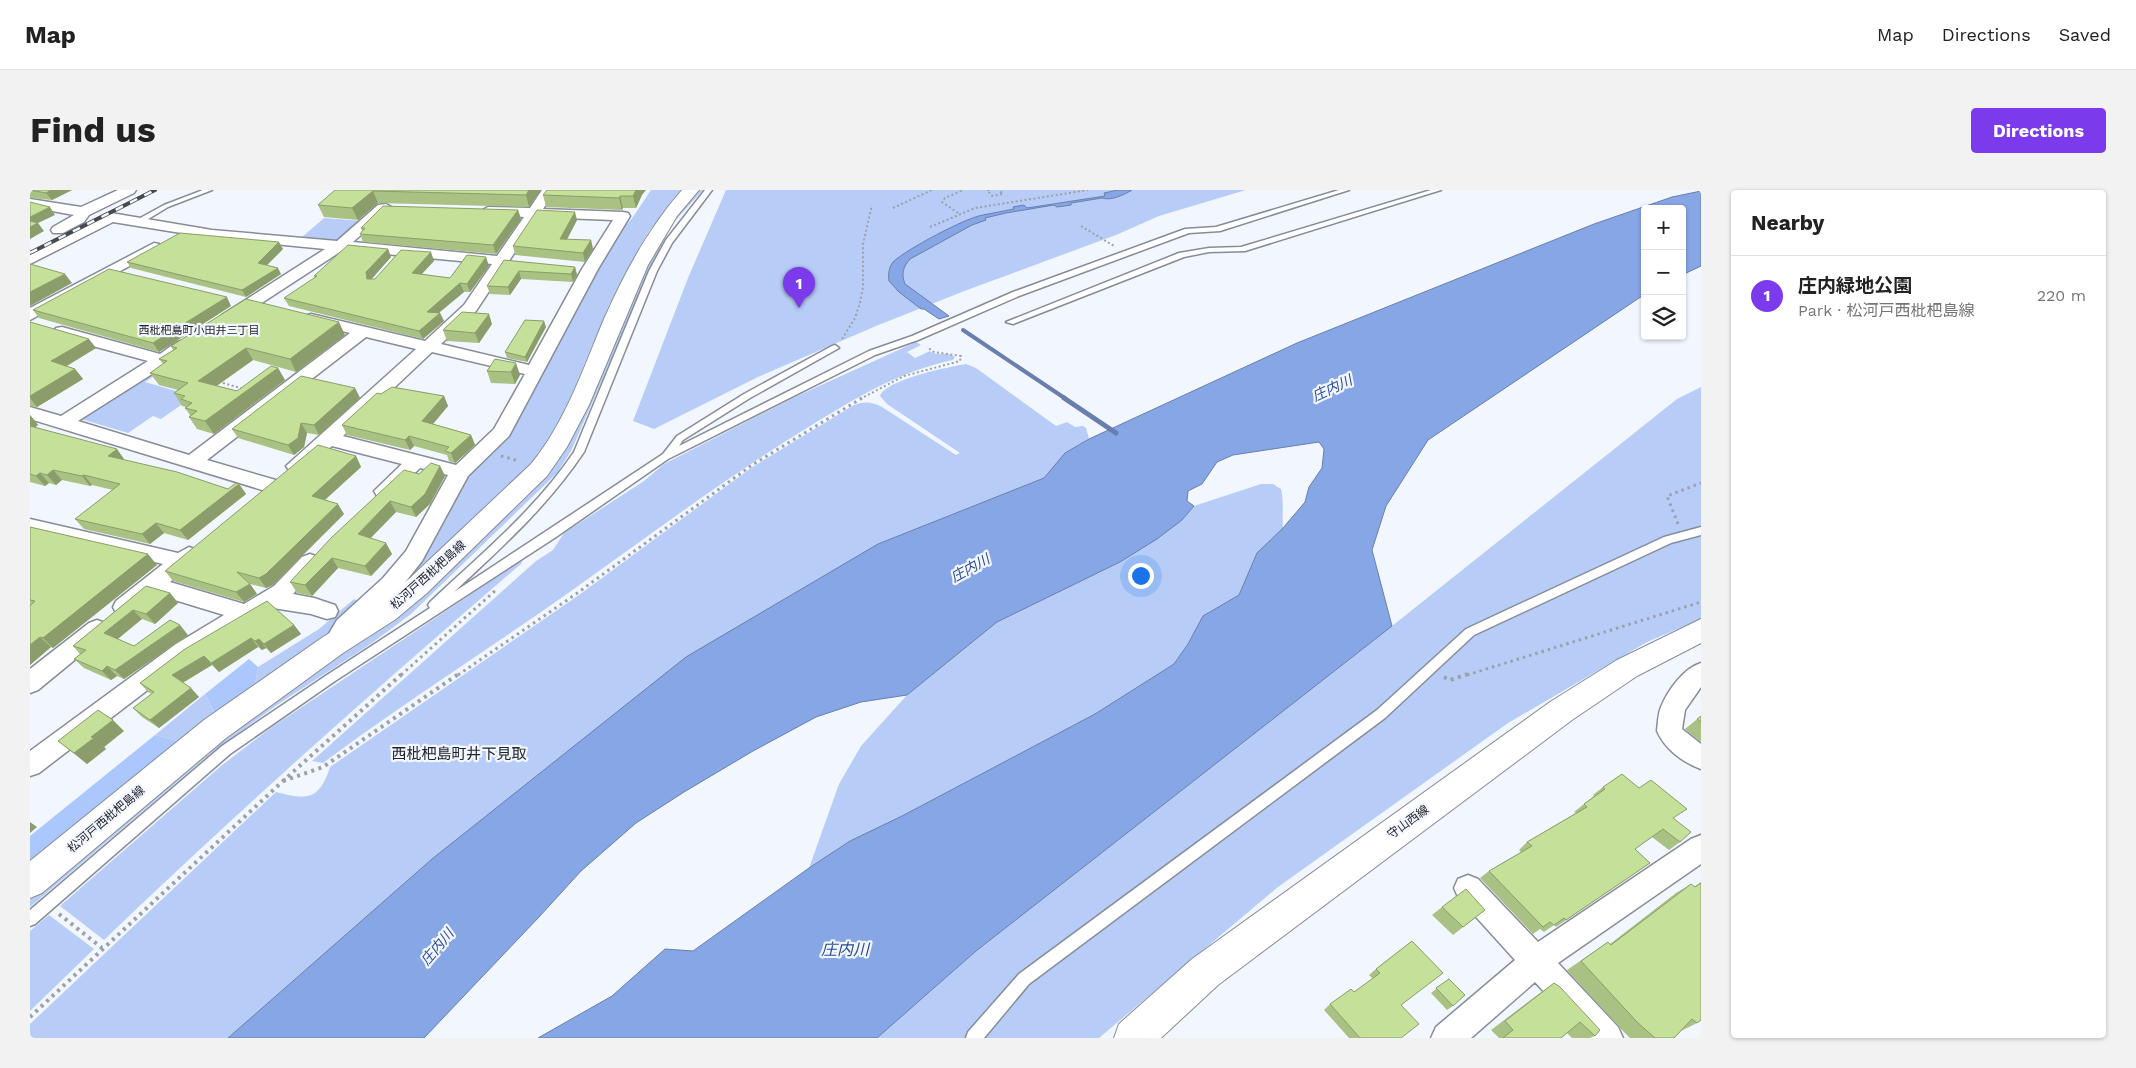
<!DOCTYPE html>
<html lang="en">
<head>
<meta charset="utf-8">
<style>
	body { margin:0; font-family:"Work Sans","Noto Sans JP",sans-serif; background:#f2f2f2; color:#222 }
	.controls { position:absolute; right:15px; top:15px; display:grid; overflow:hidden; border-radius:5px; box-shadow:0 1px 4px #0004 }
	.controls button { width:45px; height:45px; display:grid; place-items:center; padding:0; border:0; border-bottom:1px solid #e0e0e0; background:#fff; color:#222; font:25px sans-serif }
	.you { position:absolute; left:1110px; top:385px; width:18px; height:18px; margin:-12px; border:4px solid #fff; border-radius:50%; background:#1a73e8; box-shadow:0 0 0 8px #1a73e833 }
	.badge { display:grid; place-items:center; width:32px; height:32px; border-radius:50%; background:#7c3aed; color:#fff; font-size:16px; font-weight:700 }
	.pin { position:absolute; translate:-50% -41px; filter:drop-shadow(0 1px 2px #0008) }
	.pin::after { content:''; position:absolute; top:26px; width:18px; height:15px; background:inherit; clip-path:polygon(0 0,100% 0,50% 100%) }
	.list { margin:0; padding:0; list-style:none }
	h2 { display:flex; justify-content:space-between; align-items:center; height:65px; margin:0; padding:0 20px; font-size:21px }
	h2 small { font-size:16px; font-weight:400; color:#767676 }
	.list li { display:grid; grid-template-columns:32px 1fr auto; gap:15px; align-items:center; box-sizing:border-box; height:80px; padding:0 20px; border-top:1px solid #e0e0e0 }
	.list b { display:block; font-size:19px; white-space:nowrap }
	.list p { margin:0; font-size:16px; white-space:nowrap; color:#767676 }
	.list em { font-size:16px; font-style:normal; color:#767676 }
	.icon { flex:none; width:28px; height:28px; fill:none; stroke:currentColor; stroke-width:2; stroke-linecap:round; stroke-linejoin:round }
	.map { position:relative; flex:none; width:1671px; height:848px; overflow:hidden; border-radius:5px }
	header { display:flex; align-items:center; gap:30px; box-sizing:border-box; height:70px; padding:0 25px; background:#fff; border-bottom:1px solid #e0e0e0 }
	header strong { font-size:24px }
	nav { display:flex; gap:28px; margin-inline-start:auto; font-size:18px }
	.intro { display:flex; align-items:center; justify-content:space-between; box-sizing:border-box; height:120px; padding:0 30px }
	h1 { margin:0; font-size:35px }
	.button { padding:12px 22px; border-radius:5px; background:#7c3aed; color:#fff; font-size:18px; font-weight:700 }
	main { display:flex; gap:30px; padding:0 30px }
	aside { flex:1; background:#fff; border-radius:5px; box-shadow:0 1px 4px #0004 }
	.map>svg:first-child { display:block }
	.green { fill:#b7cdf7 }
	.forest { fill:#acc7fb }
	.water { fill:#86a6e5; stroke:#687fad }
	.lines { fill:none; stroke-linecap:round; stroke-linejoin:round }
	.stream-far1 { stroke:#687fad; stroke-width:4 }
	.stream { stroke:#687fad; stroke-width:5 }
	.lane-casing { stroke:#868c98; stroke-width:3 }
	.street-casing { stroke:#868c98; stroke-width:3 }
	.secondary-casing { stroke:#868c98; stroke-width:2 }
	.path-far2 { stroke:#9ca0a7; stroke-width:2; stroke-dasharray:2 2.5; stroke-linecap:butt }
	.path-far1 { stroke:#9ca0a7; stroke-width:3; stroke-dasharray:2.5 4; stroke-linecap:butt }
	.path { stroke:#9ca0a7; stroke-width:4; stroke-dasharray:3 4.5; stroke-linecap:butt }
	.lane { fill:#fff; fill-rule:evenodd }
	.street { fill:#fff; fill-rule:evenodd }
	.secondary { fill:#fff; fill-rule:evenodd }
	.rail-casing { stroke:#474b50; stroke-width:4 }
	.rail { stroke:#f2f6ff; stroke-width:2.5; stroke-dasharray:8; stroke-linecap:butt }
	.wall { fill:#a9c183 }
	.shaded-wall { fill:#8a9d6a }
	.building { fill:#c5e098; stroke:#8a9d6a }
	.labels { text-anchor:middle; dominant-baseline:central; stroke-width:4.5; stroke-linejoin:round; paint-order:stroke }
	.far-neighbourhood-label { font-size:11px; fill:#22252a; stroke:#f2f6ff }
	.street-label { font-size:12px; fill:#22252a; stroke:#f2f6ff }
	.water-label { font-size:14px; font-style:italic; fill:#284a94; stroke:#f2f6ff }
	.quarter-label { font-size:15px; fill:#22252a; stroke:#f2f6ff }
	.near-water-label { font-size:16px; font-style:italic; fill:#284a94; stroke:#f2f6ff }
</style>
</head>
<body>
<header>
<strong>Map</strong>
<nav><a>Map</a><a>Directions</a><a>Saved</a></nav>
</header>
<div class="intro"><h1>Find us</h1><a class="button">Directions</a></div>
<main>
<div class="map">
<svg width="1671" height="848" viewBox="0 0 1671 848">
	<rect width="100%" height="100%" fill="#f2f6ff"/>
	<path class="green" d="M621,0h34l-36,41 -40,74 -43,103 -21,41 -15,18 -119,113 -15,5 221,-350 16,-18z
		M669,0h4l-29,32 -12,22 -91,207 -14,22 -146,141 -39,29 -92,60 -69,50 -181,154v-8l174,-148 343,-276 8,-10 14,-22 88,-200 29,-40z
		M696,0h520l-87,26 -43,19 -149,55 -91,36 -118,51 -104,52 -21,-8 55,-143z
		M294,28l39,3 -20,18 -6,2 -36,-3z
		M886,152l5,3 -14,7 8,6 15,-7c7,6 18,0 25,6l-2,3c-54,11 -99,39 -146,68 -82,50 -158,108 -236,163 -82,58 -168,112 -248,172l-11,-2 224,-200 17,-11 11,-17 80,-52 20,-17 131,-67z
		M142,167l8,2 -35,23 38,11 14,1 -36,25 -8,-3 -25,17 -47,-14 -1,-3z
		M936,174l10,4 80,58 11,-4 8,5 8,-1 3,2 3,11 -24,14 -21,25 -166,66 -446,315 -204,179h-198v-14l246,-232c31,8 43,9 54,-25l249,-172 172,-127 103,-63c11,-4 18,-3 28,2l74,48 4,-2 -73,-49 -7,-8c7,-17 69,-29 86,-32z
		M1671,197v232l-54,23 -139,81 -230,164 -179,151h-222l99,-87 416,-325 285,-227z
		M1231,294h12l8,5c3,13 1,26 2,39l-26,25 -18,42 -36,21 -15,28 -14,20 -79,50 -193,102 -52,25 -41,27 30,-84 22,-38 46,-51 90,-73 123,-60 62,-42 12,-14z
		M491,371l1,2c-142,122 -283,247 -418,377l-44,-34 161,-140 51,-39z
		M324,409l11,4 -36,36 -75,51 4,-23 61,-38z
		M175,504l12,24 -32,25 -30,-8z
		M19,725l45,34 -64,62v-80z"/>
	<path class="forest" d="M219,469l9,8 -4,23 -37,28 -12,-24z
		M125,545l30,8 -155,127v-34z"/>
	<path class="water" d="M1088,0h14c-8,5 -21,11 -30,8l-31,5v2l-14,2 -3,-2 -48,8 -21,5 1,2 -14,5 -62,34c-7,8 -9,15 -5,25l44,32 -10,3 -15,-10h-3l-22,-17 -10,-11c-1,-7 0,-14 4,-19 12,-12 74,-45 90,-47 10,-2 21,-4 31,-6l-1,-2 11,-2 3,3 78,-12 -1,-3z
		M1671,1v75l-19,9v-66h-37v85l-217,146 -42,66 -14,44 20,76 -416,325 -99,87h-339l74,-42 53,-47 28,2 116,-83 41,-27 52,-25 193,-102 79,-50 14,-20 15,-28 36,-21 18,-42 26,-25 22,-26 4,-15 13,-19 2,-19 -5,-7 -86,13 -16,7 -15,22 -14,7 -1,10 7,5 -12,14 -25,19 -37,23 -123,60 -90,73 -46,7 -45,15 -63,34 -69,41 -48,31 -55,48 -42,46 -115,121h-196l204,-179 254,-202 192,-113 166,-66 21,-25 24,-14 208,-96 297,-119 78,-27z"/>
	<g class="lines">
		<path class="stream-far1" d="M933,140l103,69"/>
		<path class="stream" d="M1034,208l52,35"/>
		<g class="lane-casing">
			<path id="lane" d="M173,0h9l-44,17 -28,17 -7,-2 31,-17z
				M675,0h7l-40,53 -15,28 -73,181c-36,54 -83,96 -130,140l209,-138 14,-18 67,-42 88,-48 3,-1 4,3 -89,50 -67,42 -4,6 190,-95 43,-15 101,-44 172,-63 31,-2 123,-37h10l-129,41 -31,2 -170,63 -101,44 -43,15 -207,104 -112,78 -221,144 -105,73 -195,170 -5,2v-16l192,-164 105,-71 103,-67 -2,-3 2,-3c51,-48 105,-92 144,-150l75,-181 17,-31z
				M1401,0h10l-196,61 -36,1 -25,5 -171,67 -7,-2 173,-69 30,-5 32,-1z
				M1671,337v8l-30,8 -197,92 -89,83 -356,266 -45,54h-18l2,-6 51,-58 358,-264 89,-81 198,-92z"/>
		</g>
		<g class="street-casing">
			<path id="street" d="M88,0h18l-2,3 -45,22 -5,7 -21,11h-10l-2,-3 2,-3 21,-12 -44,-8v-8l51,8z
				M512,0h14l-13,19 80,3 5,1 2,3 -32,53 -89,167 -41,40 -46,85 -23,29 -46,42 -9,16 -8,3 -8,-3 -4,-6 13,-22 46,-42 23,-27 42,-76 -28,-7c-12,11 -26,33 -43,28l-3,-5 28,-27 -70,-18c-12,10 -26,29 -43,24l-3,-4 130,-117 -50,-12 -159,123 72,21 3,5 -3,5 -7,2 -242,-74v-12l31,9 87,-55 -92,-25 -2,-4 2,-4 6,-1 98,27c10,-7 20,-17 33,-14l2,4 -2,4 -115,73 111,34 161,-122 -45,-11 -2,-3 2,-3 6,-2 114,27 39,-36 28,-41 -149,-14 -109,71h-12l-2,-3 2,-3 103,-66 -113,-11 -99,-16 -83,42v-11l76,-39 5,-1 101,17 125,11 41,-36 8,-1 7,4 -2,3 -4,1 -34,30 144,14 27,-39 -36,-2 -7,-4 7,-4 42,1zM508,27l75,3 -31,49 -53,96 -88,-21 35,-33zM402,162l93,22 -31,55 -38,36 -113,-29z
				M124,53l5,1 2,3 -2,3 -129,70v-12z
				M0,329l148,34 11,-6 8,3 3,5 -3,5 -27,22 74,22 30,-18 28,-29 8,-3 8,3 3,5 -28,32 21,4 21,7 3,6 -3,6 -8,2 -16,-5 -38,-6 -81,48 -153,117 -9,3v-25l146,-107 48,-29 -69,-21c-12,10 -23,24 -39,19l-3,-6 3,-6 47,-37 -133,-31z
				M67,430l8,3 3,6 -3,6 -67,55 -8,3v-24l59,-46z
				M1671,473v24l-16,23 -3,19 19,15v25c-19,-7 -36,-20 -44,-38 1,-8 1,-17 4,-24 7,-17 23,-39 40,-44z
				M1671,645v29l-143,99 60,64 5,11h-37l-51,-56 -64,56h-40l5,-11 79,-67 -57,-63 -4,-9 4,-9 10,-4 10,4 60,63 153,-103z"/>
		</g>
		<g class="secondary-casing">
			<path id="secondary" d="M652,0h17l-22,26 -29,49 -59,140 -22,42 -20,29 -120,117 -31,26 -53,34 -117,85 -184,155 -12,5v-37l174,-141 119,-83 53,-32 33,-26 122,-115c34,-41 52,-95 73,-145 21,-47 44,-90 78,-129z
				M1671,429v24l-64,33 -65,44 -354,265 -57,53h-47l5,-14 73,-65 358,-257 67,-42z"/>
		</g>
		<path class="path-far2" d="M959,0h-2l5,6 11,-2 -4,-4
			M863,18l39,-18
			M928,23l-16,-11 3,-4 18,-8
			M1051,36l33,20
			M900,37l45,-19 113,-18
			M812,149l13,-21 5,-15 3,-16v-43l9,-39
			M193,193l21,6
			M830,209l44,-23 56,-15 1,-5 -27,-4 -7,-5"/>
		<path class="path-far1" d="M471,266l18,5
			M1648,334l-11,-28 34,-13
			M371,485l95,-85
			M428,485l118,-81 176,-129 110,-67
			M1437,485l234,-73"/>
		<path class="path" d="M1414,487l6,3 21,-7
			M253,591l40,-14 137,-94
			M29,724l43,34
			M0,827l253,-236 120,-108"/>
		<use href="#lane" class="lane"/>
		<use href="#street" class="street"/>
		<use href="#secondary" class="secondary"/>
		<g class="rail-casing">
			<path id="rail" d="M0,63l125,-63"/>
		</g>
		<use href="#rail" class="rail"/>
	</g>
	<path class="wall" d="M0,0h42l-20,10 -22,-2z
		M305,0h206l-12,17 -151,-4 -20,17 -34,-3 -6,-12z
		M513,5h99l-6,13h-13l-1,2 -76,-3z
		M488,20l3,9 -25,35 -133,-12 -3,-8 2,-3 -1,-3z
		M547,30l-10,20h24l2,9 -8,13 -70,-7 -2,-9z
		M253,59l-16,16 14,9 -35,23 -115,-29 -4,-6z
		M358,59l3,8 -20,22h4l59,-18 -12,13 28,4 39,-12 -19,26h-6l-24,20v1l4,8 -21,18 -134,-33 -5,-8 31,-20 -1,-2z
		M474,70l71,7 2,8 -4,7 -52,-3 -11,16 -20,-1 -3,-8z
		M201,116l-72,46 -120,-34 -6,-8z
		M0,132l66,26 -29,18 8,3 8,10 -46,28 -7,-1z
		M462,134l-13,19 -32,-2 -4,-11z
		M516,137l-19,35 -20,-4 -2,-6z
		M315,145l-49,37 -43,-12 -36,26 20,5 41,-23 7,12 -71,54 -17,-5 -8,-12 1,-2 -5,-7 1,-1 -4,-1 -8,-13 4,-3 -19,-5 -9,-12 13,-9 -4,-5 14,-9 -2,-4z
		M465,169l25,16 -5,9 -24,-1 -4,-12z
		M325,198l5,10 -41,37 -12,-2 -3,14 -10,8 -56,-17 -6,-9z
		M351,204l63,2 4,10 -15,18 38,11 4,10 -20,18 -6,-2 -2,-6 -33,-9 -4,4 -63,-15 -5,-10z
		M0,225l8,10 -3,2 89,33 104,29 11,-5 7,10 -58,46 -24,-7 -14,11 -66,-15 -9,-10 38,-29 -21,-5 -2,1 -28,-6 -6,5 -7,-2 -4,3 -15,-4z
		M326,266l5,11 -36,33 19,14 -71,71 -7,3 -16,-4 7,10 -13,8 -71,-21 -8,-10z
		M410,276l5,10 -15,28 -14,13 -20,-5 -26,26 22,16 -21,22 -33,-8 -26,28 -15,-3 -7,-11 129,-108z
		M0,337l127,38 -104,83 -2,-1 -21,18z
		M116,396l24,7 8,10 -23,21 -13,-5 -25,20 17,7 54,-11 -64,44 -7,-3 -6,4 -27,-12 -10,-9 6,-5 -7,-8z
		M264,435l7,9 -30,19 -5,-5 -4,2 -4,-3 -39,25 -7,-7 -29,18 16,14 -40,31 -17,-11 -9,-9 19,-14 -4,-2 -8,-9 45,-34z
		M1671,526v26l-16,-13z
		M94,541l-20,16 2,2 -19,15 -29,-23z
		M1573,597l71,32 6,23 -11,8 -17,-13 -17,12 15,14 -94,64 -2,-2 -10,7 -4,-3 -7,5 -53,-56 9,-7 32,-19 -2,-2 8,-8 49,-29 -2,-1 20,-16 -1,-1z
		M1671,692v138l-4,3 -16,8 -7,7h-44l-8,-8 -55,-60 41,-28 2,2 66,-51 15,-9 3,3z
		M1412,717l43,3 -32,25 -21,-20z
		M1382,751l-11,64v33h-52l-25,-28 6,-6 24,-12 19,-13 -4,-4 7,-6z
		M1419,789l4,27 -6,4 -16,-17z
		M1524,793l41,53 -5,2h-18l-5,-5 -6,5h-62l-8,-8 49,-37z"/>
	<path class="shaded-wall" d="M21,0h21l-20,10 -6,-7z
		M499,0h12l-12,17 -3,-12z
		M606,0h10l-4,5 -6,13 -3,-12z
		M343,1l5,12 -20,17 -6,-12z
		M590,6l3,12 -1,2 -3,-12z
		M20,17l5,8 -17,8 6,8 -14,8v-22z
		M488,20l3,9 -25,35 -3,-9z
		M545,22l2,8 -15,28 -2,-9z
		M561,50l2,9 -8,13 -2,-9z
		M249,52l4,7 -21,21 -4,-7z
		M358,59l3,8 -21,24 -3,-2 -1,-7z
		M401,62l3,9 -19,20 -3,-8z
		M456,67l3,9 -19,26 -3,-8z
		M545,77l2,8 -4,7 -2,-8z
		M248,78l3,6 -35,23 -4,-7z
		M489,81l2,8 -11,16 -2,-8z
		M35,84l7,9 -42,23v-14z
		M430,93l4,9 -34,28 -3,-8z
		M197,107l4,9 -72,46 -6,-9z
		M410,123l4,8 -21,18 -4,-8z
		M459,124l3,10 -13,19 -4,-10z
		M514,131l2,6 -19,35 -2,-5z
		M309,132l6,13 -49,37 -6,-13z
		M59,149l7,9 -38,23 -7,-10z
		M216,158l7,12 -47,33 -8,-12z
		M486,173l4,12 -5,9 -4,-12z
		M248,178l7,12 -71,54 -9,-13z
		M45,179l8,10 -46,28 -7,-9v-2z
		M325,198l5,10 -41,37 -5,-10z
		M414,206l4,10 -21,25 -5,-10z
		M0,225l8,10 -8,6z
		M271,233l6,10 -3,14 -10,8 -6,-10z
		M441,245l4,10 -20,18 -4,-10z
		M379,246l5,10 -4,4 -5,-10z
		M87,259l7,10 -8,7 -8,-10z
		M326,266l5,11 -43,39 -6,-10z
		M410,276l5,10 -15,28 -14,13 -5,-10z
		M23,280l9,10 -6,5 -9,-10z
		M10,283l9,10 -4,3 -9,-10z
		M54,285l8,10 -2,1 -8,-10z
		M209,294l7,10 -58,46 -8,-10z
		M360,311l6,11 -32,33 -6,-11z
		M308,314l6,10 -71,71 -7,3 -7,-10z
		M126,333l8,10 -14,11 -8,-10z
		M356,353l6,11 -21,22 -6,-10z
		M118,364l9,11 -104,83 -10,-10z
		M302,368l6,10 -26,28 -7,-11z
		M220,394l7,10 -13,8 -8,-10z
		M140,403l8,10 -23,21 -9,-10z
		M103,420l9,9 -29,24 -9,-10z
		M150,435l8,10 -64,44 -9,-9z
		M264,435l7,9 -30,19 -7,-9z
		M10,447l11,10 -21,18v-20z
		M221,448l7,9 -39,25 -8,-9z
		M229,449l7,9 -4,2 -7,-9z
		M174,466l8,9 -32,19 -8,-9z
		M77,476l10,10 -6,4 -9,-9z
		M161,498l8,9 -40,31 -9,-8z
		M83,530l11,11 -20,16 2,2 -19,15 -13,-11 17,-16z
		M0,632l7,5 -7,6z"/>
	<path class="building" d="M0,0h21l-5,3z
		M305,0h194l-3,5 -153,-4 -21,17 -34,-3z
		M517,0h89l-3,6h-13l-1,2 -76,-3z
		M0,12l20,5 -20,10z
		M353,16l135,4 -25,35 -133,-11 5,-6h-4z
		M507,20l38,2 -15,27 31,1 -8,13 -70,-7z
		M0,31l8,2 -8,4z
		M150,43l99,9 -21,21 20,5 -36,22 -115,-28z
		M318,55l40,4 -22,23 1,7h8l26,-29 30,2 -19,21 38,5 17,-23 19,2 -19,27 -7,-1 -33,29 13,1 -21,18 -135,-33 33,-22h-3z
		M474,70l71,7 -4,7 -52,-3 -11,16 -21,-1z
		M0,74l35,10 -35,18z
		M79,79l118,28 -74,46 -120,-33z
		M216,109l93,23 -49,37 -44,-11 -48,33 39,10 34,-25 7,2 -73,53 -16,-4 8,-6 -12,-3 7,-5 -11,-4 4,-3 -11,-3 14,-10 -38,-10 17,-12 -8,-2 18,-11 -6,-2z
		M432,122l27,2 -14,19 -32,-3z
		M495,130l19,1 -19,36 -20,-5z
		M0,132l59,17 -38,22 24,8 -45,27z
		M465,169l21,4 -5,9 -24,-1z
		M271,186l54,12 -41,37 -13,-2 -3,15 -10,7 -56,-16z
		M362,197l52,9 -22,25 49,14 -20,18 -6,-2 4,-4 -40,-11 -4,4 -63,-15 35,-32 4,1z
		M0,236l87,23 -9,7 69,16 51,17 8,-6 3,1 -59,46 -24,-7 -14,11 -67,-15 45,-35 -36,-9 -2,1 -29,-6 -6,5 -7,-2 -4,3 -6,-2z
		M288,255l38,11 -44,40 26,8 -72,70 -7,4 -22,-6 13,12 -14,8 -71,-21z
		M401,273l9,3 -15,28 -14,13 -21,-6 -32,33 28,9 -21,23 -33,-8 -27,27 -15,-3 42,-45 72,-67 15,4z
		M0,337l118,27 -105,84 -3,-1 -10,8v-39l5,-5 -5,-1z
		M116,396l24,7 -24,21 -13,-4 -29,23 30,13 36,-26 10,5 -65,45 -8,-4 -5,5 -28,-12 12,-9 -13,-4z
		M237,411l27,24 -30,19 -5,-5 -4,2 -4,-3 -40,25 -7,-7 -32,19 19,13 -41,32 -17,-12 21,-16 -14,-9 45,-34z
		M68,520l15,10 -22,17 3,1 -20,15 -16,-12z
		M1671,526v6l-4,-3z
		M1592,584l17,14 12,-8 36,29 -14,9 18,14 -11,10 -17,-13 -28,20 15,14 -84,57 -2,-2 -10,7 -4,-3 -7,5 -54,-56 43,-25 -5,-4 60,-35 -3,-3 21,-15 -2,-2z
		M1671,693v137l-4,3 -5,-4 -18,19h-19l-18,-16 -56,-61 27,-19 3,3 80,-61 4,3z
		M1436,699l19,21 -22,17 -21,-20z
		M1382,751l31,32 -42,32 18,19 -18,14h-41l-30,-34 21,-15 3,3 26,-19 -4,-4z
		M1419,789l16,16 -12,11 -17,-18z
		M1524,793l6,4 40,43 -5,6 -15,-14 -19,16h-58l10,-8 -8,-9z"/>
	<g class="labels">
		<g class="far-neighbourhood-label">
			<text x="169" y="140">西枇杷島町小田井三丁目</text>
		</g>
		<g class="street-label">
			<text transform="translate(398 385) rotate(-42)">松河戸西枇杷島線</text>
			<text transform="translate(76 629) rotate(-40)">松河戸西枇杷島線</text>
			<text transform="translate(1378 632) rotate(-36)">守山西線</text>
		</g>
		<g class="water-label">
			<text transform="translate(1302 198) rotate(-25)">庄内川</text>
			<text transform="translate(940 378) rotate(-29)">庄内川</text>
			<text transform="translate(407 757) rotate(-50)">庄内川</text>
		</g>
		<g class="quarter-label">
			<text x="429" y="564">西枇杷島町井下見取</text>
		</g>
		<g class="near-water-label">
			<text x="815" y="759">庄内川</text>
		</g>
	</g>
</svg>
<div class="controls">
<button>+</button>
<button>−</button>
<button><svg class="icon" aria-label="layers" viewBox="0 0 24 24"><path d="M12 4l9 5-9 5-9-5zM3 14l9 5 9-5"/></svg></button>
</div>
<div class="you"></div>
<div class="pin badge" style="left:769px;top:118px">1</div>
</div>
<aside>
<h2>Nearby<small></small></h2>
<ul class="list">
<li><span class="badge">1</span><div><b>庄内緑地公園</b><p>Park · 松河戸西枇杷島線</p></div><em>220 m</em></li>
</ul>
</aside>
</main>
</body>
</html>
